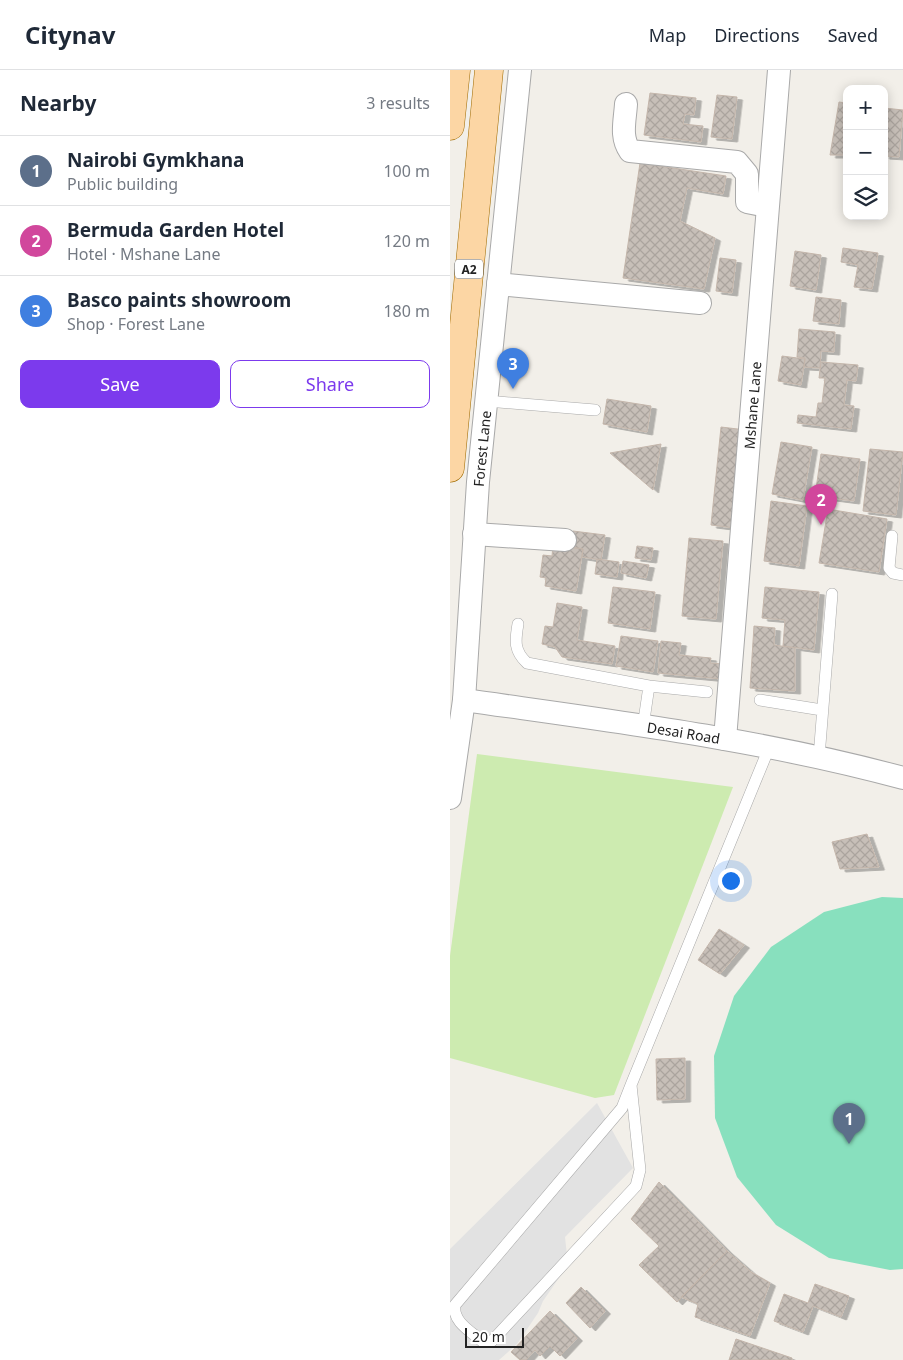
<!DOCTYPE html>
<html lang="en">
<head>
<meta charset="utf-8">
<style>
	body { margin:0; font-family:"Noto Sans",sans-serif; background:#f6f6f7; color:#1f2937 }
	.controls { position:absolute; right:15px; top:15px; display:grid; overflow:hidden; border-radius:10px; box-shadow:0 2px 12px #0003 }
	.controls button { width:45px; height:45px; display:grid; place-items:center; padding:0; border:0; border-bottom:1px solid #e0e1e3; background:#fff; color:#1f2937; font:25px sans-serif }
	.scale { position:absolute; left:15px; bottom:12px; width:59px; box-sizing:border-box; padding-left:5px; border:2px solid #222; border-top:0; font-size:14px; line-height:18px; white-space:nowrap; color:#222; -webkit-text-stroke:4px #fff; paint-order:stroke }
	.you { position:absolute; left:280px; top:810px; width:18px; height:18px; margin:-12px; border:4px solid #fff; border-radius:50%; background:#1a73e8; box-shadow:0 0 0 8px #1a73e833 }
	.badge { display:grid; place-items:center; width:32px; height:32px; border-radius:50%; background:#7c3aed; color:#fff; font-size:16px; font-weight:700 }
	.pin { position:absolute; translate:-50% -41px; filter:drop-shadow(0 1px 2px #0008) }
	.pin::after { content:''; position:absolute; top:26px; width:18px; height:15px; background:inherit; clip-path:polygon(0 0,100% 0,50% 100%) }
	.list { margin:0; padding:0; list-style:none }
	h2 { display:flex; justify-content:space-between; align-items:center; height:65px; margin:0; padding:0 20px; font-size:21px }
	h2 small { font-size:16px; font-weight:400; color:#747a83 }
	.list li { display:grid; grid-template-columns:32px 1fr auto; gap:15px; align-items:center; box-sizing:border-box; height:70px; padding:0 20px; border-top:1px solid #e0e1e3 }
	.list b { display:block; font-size:19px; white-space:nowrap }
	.list p { margin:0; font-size:16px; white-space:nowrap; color:#747a83 }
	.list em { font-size:16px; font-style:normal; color:#747a83 }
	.actions { display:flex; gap:10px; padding:15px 20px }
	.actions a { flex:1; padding:11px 0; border:1px solid #7c3aed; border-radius:10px; text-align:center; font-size:18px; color:#7c3aed }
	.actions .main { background:#7c3aed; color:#fff }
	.icon { flex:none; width:28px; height:28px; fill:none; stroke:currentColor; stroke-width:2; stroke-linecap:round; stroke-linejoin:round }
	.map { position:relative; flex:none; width:453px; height:1290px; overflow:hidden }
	header { display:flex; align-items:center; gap:30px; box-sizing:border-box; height:70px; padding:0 25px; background:#fff; border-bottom:1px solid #e0e1e3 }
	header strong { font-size:24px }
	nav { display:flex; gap:28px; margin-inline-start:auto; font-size:18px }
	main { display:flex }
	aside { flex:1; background:#fff }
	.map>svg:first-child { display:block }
	.grass { fill:#cdebb0 }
	.pitch { fill:#88e0be }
	.parking { fill:#e2e2e2 }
	.building { fill:url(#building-cross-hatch); stroke:#c4b6ab; filter:url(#shadow) }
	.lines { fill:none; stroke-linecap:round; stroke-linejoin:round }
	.service-casing { stroke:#a9a9a9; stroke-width:12 }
	.minor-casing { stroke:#a9a9a9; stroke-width:24 }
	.primary-casing { stroke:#a06b00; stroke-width:29 }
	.service { stroke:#fff; stroke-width:11 }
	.minor { stroke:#fff; stroke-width:22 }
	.primary { stroke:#fcd6a4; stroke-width:28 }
	.labels { text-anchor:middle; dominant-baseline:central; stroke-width:4; stroke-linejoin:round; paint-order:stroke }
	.shield { fill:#fff; stroke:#646464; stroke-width:1 }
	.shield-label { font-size:12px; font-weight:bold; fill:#222 }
	.street-label { font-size:14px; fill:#222; stroke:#fff }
</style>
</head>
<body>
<header>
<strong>Citynav</strong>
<nav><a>Map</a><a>Directions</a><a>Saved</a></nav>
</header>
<main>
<aside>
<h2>Nearby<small>3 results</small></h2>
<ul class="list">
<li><span class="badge" style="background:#5c6f8a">1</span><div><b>Nairobi Gymkhana</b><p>Public building</p></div><em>100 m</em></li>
<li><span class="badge" style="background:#d1479c">2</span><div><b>Bermuda Garden Hotel</b><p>Hotel · Mshane Lane</p></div><em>120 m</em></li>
<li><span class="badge" style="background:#3f7fe0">3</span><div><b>Basco paints showroom</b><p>Shop · Forest Lane</p></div><em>180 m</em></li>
</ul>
<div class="actions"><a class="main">Save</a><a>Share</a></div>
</aside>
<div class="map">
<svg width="453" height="1290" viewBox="0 0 453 1290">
	<defs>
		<pattern id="building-cross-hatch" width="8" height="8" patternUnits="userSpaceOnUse" patternTransform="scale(1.25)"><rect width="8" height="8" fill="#c7bfb8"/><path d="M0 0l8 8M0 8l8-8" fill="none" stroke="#aba49e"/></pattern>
		<filter id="shadow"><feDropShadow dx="5.5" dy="3" stdDeviation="0" flood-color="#0004"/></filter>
	</defs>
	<rect width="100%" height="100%" fill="#f2efe9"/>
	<path class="grass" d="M27,684l256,33 -119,308 -19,3 -145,-40v-102z"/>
	<path class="pitch" d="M432,827l21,1v371l-13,1 -61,-12 -53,-33 -39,-48 -22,-59 -1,-62 20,-60 37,-49 53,-35z"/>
	<path class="parking" d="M147,1033l36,65 -68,69 3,28 -25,36 -5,12 -21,31 -18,16h-49v-111z"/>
	<path class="building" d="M200,23l46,5 -2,17 -9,-1 -2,10 20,2 -2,16 -57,-7z
		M267,25l20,2 -5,42 -21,-2z
		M389,32l8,1v52h-17z
		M434,38l19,2 -4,47 -15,-1z
		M190,93l86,13 -3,18 -36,-6 -7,33 35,17 -11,51 -81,-11z
		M393,178l35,5 -6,36 -18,-2 4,-22 -17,-3z
		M345,181l26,4 -5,35 -26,-4z
		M270,188l16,2 -4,33 -16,-2z
		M366,227l25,3 -2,24 -26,-3z
		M349,259l36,3 -1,20 -13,-1 -1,17 -16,-1 1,-9 -8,-1z
		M332,286l23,3 -4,26 -23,-4z
		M371,292l37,3 -2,16 -9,-1 -3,25 10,1 -3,23 -54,-6 1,-8 18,2 2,-14h4l3,-25h-6z
		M157,329l44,7 -4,26 -44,-8z
		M271,357l25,3 -11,98 -24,-3z
		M331,372l31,5 -9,53 -31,-6z
		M211,374l-8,46 -43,-37z
		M420,379l33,3 -7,63 -33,-4z
		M371,384l39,5 -6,42 -39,-5z
		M321,431l36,5 -8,60 -35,-5z
		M378,439l59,10 -8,53 -60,-9z
		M123,461l32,4 -4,25 -19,-3 1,-8 -12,-2z
		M239,468l34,3 -7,78 -34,-3z
		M103,475l30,4 -7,42 -31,-5 1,-8 -6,-1 3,-22 9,1z
		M187,476l16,2 -2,12 -16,-2z
		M147,489l22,3 -2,15 -22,-3z
		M173,491l26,4 -3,13 -25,-5z
		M163,517l42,5 -5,37 -42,-6z
		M315,517l54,5 -5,58 -31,-4 2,-26 -23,-2z
		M107,533l25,4 -5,33 38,6 -3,18 -50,-7 -7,-10 -13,-3 3,-18 8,1z
		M304,556l21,2 -1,17 21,3v43l-45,-3z
		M171,566l37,5 -5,31 -37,-6z
		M211,571l20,2 -2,12 32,3 -1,5 13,1 -1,15 -64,-6z
		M417,764l12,33 -39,2 -8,-27z
		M269,859l25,16 -24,29 -22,-14z
		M235,988v41l-28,1 -1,-41z
		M209,1112l68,69 -50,51 -38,-37 20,-19 -28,-27z
		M277,1181l24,21 19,11 -20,53 -55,-19 3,-13 -17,-7z
		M365,1214l34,12 -8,21 -28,-11 -10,26 -29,-11 10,-27 24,9z
		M131,1217l24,24 -15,17 -24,-25z
		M100,1241l27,27 -17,18 -10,-10 -10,10 -5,-6 -9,10h-6l-9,-8z
		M286,1269l56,19v2h-63z"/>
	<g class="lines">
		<g class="service-casing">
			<path id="service" d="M37,331l108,9
				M442,466l-3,32 4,5 10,2
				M68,554c-3,17 -4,27 9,39l122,23 -6,41
				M199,616l58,6
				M310,630l62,10
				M369,687l13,-163
				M181,1015l9,85 -4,16 -144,155 -9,1c-11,-10 -31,-20 -28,-37l167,-197 9,-23 124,-303 14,-34"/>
		</g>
		<g class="minor-casing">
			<g id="minor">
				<path d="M176,34c-1,17 -6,33 4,47l107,11 10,12v28l20,4"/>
				<path d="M48,214l202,19"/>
				<path d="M24,464l91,6"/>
				<path id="s1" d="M14,630c147,21 296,39 439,78"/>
				<path id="s2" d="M275,669l54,-669"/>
				<path id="s3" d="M0,728l14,-98 14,-218 42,-412"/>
			</g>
		</g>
		<g class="primary-casing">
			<path id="primary" d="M0,56l6,-56
				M0,398l39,-398"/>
		</g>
		<use href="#service" class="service"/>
		<use href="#minor" class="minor"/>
		<use href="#primary" class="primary"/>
	</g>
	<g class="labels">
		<rect class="shield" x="5" y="189.5" width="28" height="19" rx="4"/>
		<g class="shield-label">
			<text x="19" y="199">A2</text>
		</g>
		<g class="street-label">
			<text stroke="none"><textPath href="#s2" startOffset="335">Mshane Lane</textPath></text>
			<text stroke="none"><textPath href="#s3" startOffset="351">Forest Lane</textPath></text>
			<text stroke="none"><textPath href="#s1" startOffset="222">Desai Road</textPath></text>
		</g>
	</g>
</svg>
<div class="controls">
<button>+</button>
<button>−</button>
<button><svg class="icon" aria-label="layers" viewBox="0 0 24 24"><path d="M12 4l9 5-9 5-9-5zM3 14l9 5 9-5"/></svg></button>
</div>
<div class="scale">20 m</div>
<div class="you"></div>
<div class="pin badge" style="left:399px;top:1074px;background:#5c6f8a">1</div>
<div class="pin badge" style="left:371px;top:455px;background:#d1479c">2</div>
<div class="pin badge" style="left:63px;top:319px;background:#3f7fe0">3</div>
</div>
</main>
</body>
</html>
